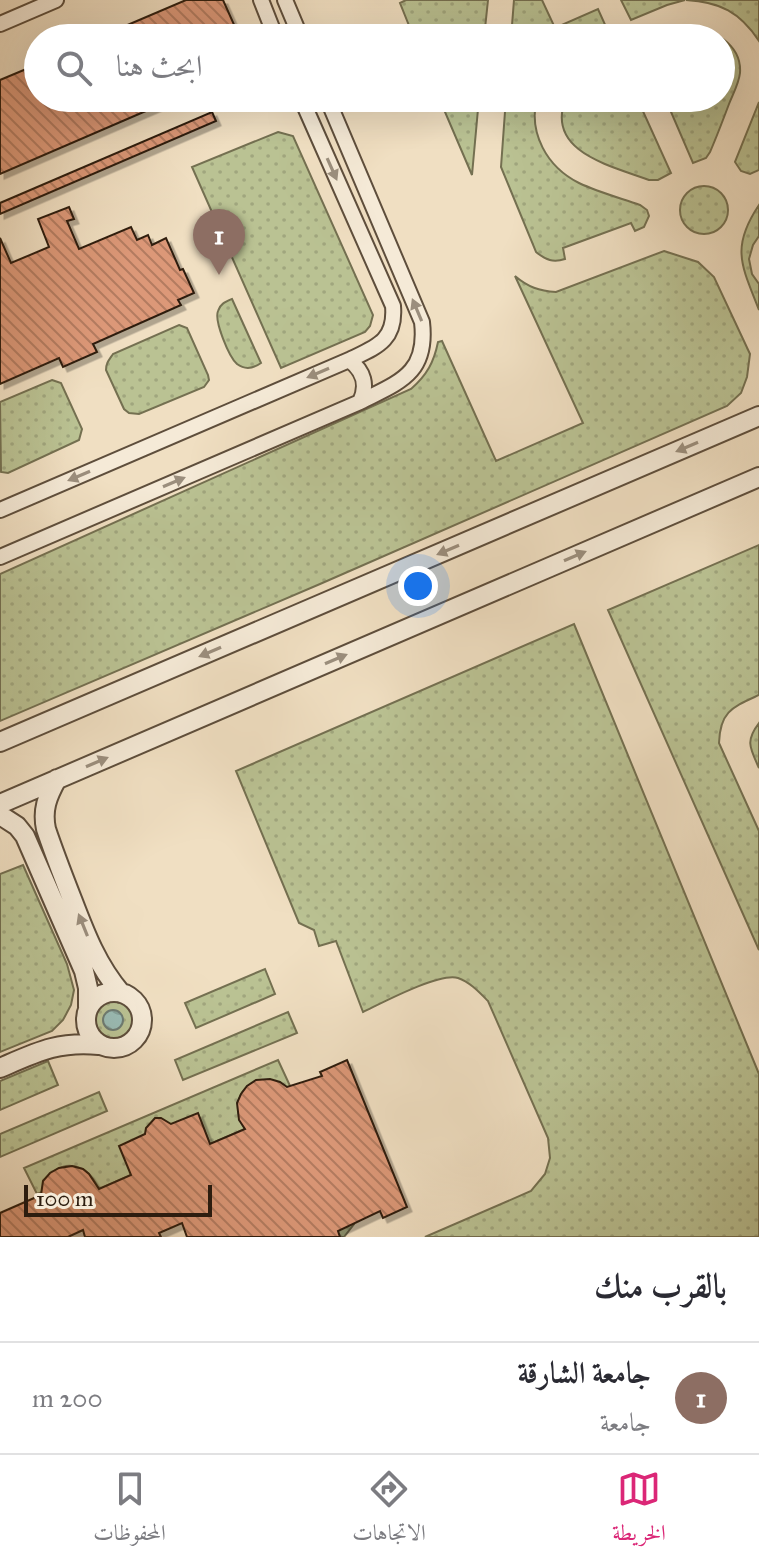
<!DOCTYPE html>
<html lang="ar">
<head>
<meta charset="utf-8">
<style>
	body { margin:0; font-family:"IM FELL Great Primer",Amiri,serif; background:#f7f7f7; color:#2b2b33; direction:rtl }
	.scale { position:absolute; left:24px; bottom:20px; width:188px; box-sizing:border-box; padding-left:8px; border:4px solid #2d1d0f; border-top:0; font-size:22px; line-height:28px; white-space:nowrap; color:#2d1d0f; -webkit-text-stroke:6px #f5ead7; paint-order:stroke }
	.you { position:absolute; left:418px; top:586px; width:28px; height:28px; margin:-20px; border:6px solid #fff; border-radius:50%; background:#1a73e8; box-shadow:0 0 0 12px #1a73e833 }
	.badge { display:grid; place-items:center; width:52px; height:52px; border-radius:50%; background:#db2777; color:#fff; font-size:26px; font-weight:700 }
	.pin { position:absolute; translate:-50% -66px; filter:drop-shadow(0 2px 4px #0008) }
	.pin::after { content:''; position:absolute; top:42px; width:28px; height:24px; background:inherit; clip-path:polygon(0 0,100% 0,50% 100%) }
	.list { margin:0; padding:0; list-style:none }
	h2 { display:flex; justify-content:space-between; align-items:center; height:104px; margin:0; padding:0 32px; font-size:34px }
	h2 small { font-size:26px; font-weight:400; color:#7c7c81 }
	.list li { display:grid; grid-template-columns:52px 1fr auto; gap:24px; align-items:center; box-sizing:border-box; height:112px; padding:0 32px; border-top:2px solid #e1e1e2 }
	.list b { display:block; font-size:30px; white-space:nowrap }
	.list p { margin:0; font-size:26px; white-space:nowrap; color:#7c7c81 }
	.list em { font-size:26px; font-style:normal; color:#7c7c81 }
	.icon { flex:none; width:44px; height:44px; fill:none; stroke:currentColor; stroke-width:2; stroke-linecap:round; stroke-linejoin:round }
	.map { position:relative; flex:none; width:759px; height:1237px; overflow:hidden; direction:ltr }
	.search { position:absolute; background:#fff; box-shadow:0 8px 32px #0002; left:24px; right:24px; top:24px; height:88px; display:flex; align-items:center; gap:20px; box-sizing:border-box; padding:0 28px; border-radius:44px; color:#7c7c81; font-size:30px }
	.sheet { height:216px; background:#fff }
	nav { display:flex; justify-content:space-around; align-items:center; box-sizing:border-box; height:112px; border-top:2px solid #e1e1e2; background:#fff; font-size:22px; color:#7c7c81 }
	nav a { display:grid; justify-items:center; gap:4px }
	nav .on { color:#db2777 }
	.map>svg:first-child { display:block }
	.grass { fill:url(#grass-dots); stroke:#747051; stroke-width:2 }
	.water { fill:url(#water-waves); stroke:#6e7c73; stroke-width:2 }
	.building { fill:url(#building-back-hatch); stroke:#2d1d0f; stroke-width:2; filter:url(#shadow) }
	.lines { fill:none; stroke-linecap:round; stroke-linejoin:round }
	.minor-casing { stroke:#5e4e3c; stroke-width:18 }
	.tertiary-casing { stroke:#5e4e3c; stroke-width:22 }
	.minor { stroke:#f5ead7; stroke-width:14 }
	.tertiary { stroke:#f5ead7; stroke-width:18 }
	.oneway { fill:#9b8e7d }
</style>
</head>
<body>
<div class="map">
<svg width="759" height="1237" viewBox="0 0 759 1237">
	<defs>
		<pattern id="grass-dots" width="8" height="8" patternUnits="userSpaceOnUse" patternTransform="scale(2)"><rect width="8" height="8" fill="#bac293"/><path d="M2 2h.1M6 6h.1" fill="none" stroke="#a0a67e" stroke-width="1.8" stroke-linecap="round"/></pattern>
		<pattern id="water-waves" width="16" height="10" patternUnits="userSpaceOnUse" patternTransform="scale(2)"><rect width="16" height="10" fill="#9abcb5"/><path d="M0 5q4-4 8 0t8 0" fill="none" stroke="#85a19a"/></pattern>
		<pattern id="building-back-hatch" width="6" height="6" patternUnits="userSpaceOnUse" patternTransform="scale(2)"><rect width="6" height="6" fill="#dc9878"/><path d="M-1 5l2 2M0 0l6 6M5-1l2 2" fill="none" stroke="#b37b61"/></pattern>
		<filter id="shadow"><feDropShadow dx="4.5" dy="4.5" stdDeviation="0" flood-color="#0004"/></filter>
	</defs>
	<rect width="100%" height="100%" fill="#f0dfc2"/>
	<filter id="stains"><feTurbulence type="fractalNoise" baseFrequency=".0025" numOctaves="4"/><feColorMatrix values="0 0 0 0 .2 0 0 0 0 .09 0 0 0 0 .02 0 0 0 .5 -.17"/></filter>
	<radialGradient id="worn" r=".72"><stop offset=".6" stop-color="#630" stop-opacity="0"/><stop offset="1" stop-color="#630" stop-opacity=".3"/></radialGradient>
	<path class="grass" d="M406,0h82l-4,38h-70l-14,-35z
		M514,0h28l13,28 43,-19 9,20 -18,9h-78z
		M621,0h64l-18,5 -36,15z
		M686,0h73v41c-19,-29 -39,-39 -73,-41z
		M688,27c24,1 54,17 52,46 -1,10 -7,21 -11,31 -6,16 -12,32 -19,48l-4,6 -13,5 -28,-65h56v-60h-63z
		M439,98h40l-7,77z
		M506,98h31c-9,35 10,69 42,85 19,9 41,15 61,22l7,5 2,6 -5,11 -9,4 -4,-8 -68,25 2,11c-12,4 -19,1 -29,-7l-35,-85z
		M566,98h71l34,75 -13,7h-9c-37,-14 -105,-28 -83,-82z
		M759,102v68l-9,4 -9,-3 -6,-9z
		M278,132l15,4 80,179 -3,11 -5,6 -84,36 -89,-201z
		M680 210a24 24 0 1 1 48 0a24 24 0 1 1-48 0Z
		M759,205v31l-6,9 -4,14 3,15 7,10v26c-17,-44 -29,-62 0,-105z
		M664,251l34,11 16,15 36,77 -3,23 -6,16 -14,13 -407,178 -320,137v-147l411,-185c16,-14 23,-27 27,-47l4,-1 54,120 87,-38 -68,-147c13,11 24,15 41,16z
		M232,299l29,64c-7,5 -16,7 -24,1 -8,-7 -23,-43 -19,-53 2,-7 7,-9 14,-12z
		M179,325l8,3 21,47 1,5 -5,7 -65,27 -10,-1 -5,-4 -18,-39c0,-7 3,-10 7,-16z
		M52,380l9,3 21,46 -3,11 -71,33 -7,-1 -1,-70z
		M759,545v150c-26,12 -39,16 -40,48l40,88v119l-151,-340z
		M574,624l185,450v163h-334l106,-46 14,-17 5,-16 -2,-20 -60,-137c-8,-8 -18,-19 -30,-23 -18,-6 -76,25 -95,34l-27,-71 -17,5 -5,-16 -15,-7 -63,-152z
		M759,723v45c-9,-20 -14,-27 0,-45z
		M23,865l44,99 7,26 -3,15 -8,15 -11,11 -52,21v-178z
		M265,969l10,25 -79,34 -11,-25z
		M91 1020a22 22 0 1 1 44 0a22 22 0 1 1-44 0Z
		M288,1012l9,21 -114,47 -8,-20z
		M278,1060l76,164 -10,13h-4l-49,-115 -3,-34c-32,-23 -65,8 -43,41l-35,15 -12,-30 -67,61 -32,14c-4,-7 -9,-16 -17,-20 -19,-10 -38,5 -40,23l-5,2 -13,-26z
		M48,1061l10,24 -58,25v-29z
		M99,1092l8,19 -107,46v-23z"/>
	<path class="water" d="M103 1020a10 10 0 1 1 20 0a10 10 0 1 1-20 0Z"/>
	<path class="building" d="M186,0h37l17,38h-143z
		M38,64v34h138l-176,76v-94z
		M212,112l4,9 -216,93v-11z
		M69,207l5,12 -7,2 12,28 52,-22 6,13 11,-5 4,10 14,-7 14,32 3,-1 11,24 -16,7 3,5 -88,39 4,8 -34,15 -4,-9 -59,26v-146l11,25 38,-16 -11,-28z
		M347,1060l60,147 -24,11 -3,-7 -42,20 2,6h-153l-5,-14 -23,10 2,4h-76l-2,-7 -15,7h-68v-24l41,-18 2,-14 7,-8 9,-5 13,-2 11,3 6,5 10,15 32,-14 -12,-29 26,-12 1,-6 9,-10h6l10,6 27,-11 12,31 35,-15 -6,-9 -2,-17 4,-9 6,-8 9,-6 14,-1 10,3 7,5 35,-11 -2,-4z"/>
	<g class="lines">
		<g class="minor-casing">
			<path id="minor" d="M261,0l15,38
				M285,0l16,38
				M0,24l56,-24
				M349,360c15,11 19,25 11,42
				M0,510l349,-150c27,-13 47,-19 44,-54l-92,-208
				M0,557l360,-155c39,-20 68,-28 62,-80l-95,-224"/>
		</g>
		<g class="tertiary-casing">
			<path id="tertiary" d="M0,742l759,-326
				M57,779c-10,18 -15,31 -11,50 8,24 17,47 26,70 13,34 25,66 49,94
				M0,804l759,-327
				M0,815l17,11 8,10 59,135 4,17v19
				M86 1020a28 28 0 1 1 56 0a28 28 0 1 1-56 0Z
				M0,1068c37,-16 58,-27 99,-23"/>
		</g>
		<use href="#minor" class="minor"/>
		<use href="#tertiary" class="tertiary"/>
	</g>
	<defs><path id="oneway-solid" d="M-6-.8H1V-3.2L6.5 0L1 3.2V.8H-6Z" transform="scale(2)"/></defs>
	<g class="oneway">
		<use href="#oneway-solid" transform="translate(332 169) rotate(66)"/>
		<use href="#oneway-solid" transform="translate(417 310) rotate(-113)"/>
		<use href="#oneway-solid" transform="translate(318 373) rotate(157)"/>
		<use href="#oneway-solid" transform="translate(687 447) rotate(157)"/>
		<use href="#oneway-solid" transform="translate(79 476) rotate(157)"/>
		<use href="#oneway-solid" transform="translate(174 482) rotate(-23)"/>
		<use href="#oneway-solid" transform="translate(448 550) rotate(157)"/>
		<use href="#oneway-solid" transform="translate(575 556) rotate(-23)"/>
		<use href="#oneway-solid" transform="translate(210 652) rotate(157)"/>
		<use href="#oneway-solid" transform="translate(336 659) rotate(-23)"/>
		<use href="#oneway-solid" transform="translate(97 762) rotate(-23)"/>
		<use href="#oneway-solid" transform="translate(83 925) rotate(-112)"/>
	</g>
	<rect width="100%" height="100%" filter="url(#stains)"/>
	<rect width="100%" height="100%" fill="url(#worn)"/>
</svg>
<div class="scale">100 m</div>
<div class="you"></div>
<div class="pin badge" style="left:219px;top:275px;background:#8d6e63">1</div>
<div class="search"><svg class="icon" aria-label="search" viewBox="0 0 24 24"><circle cx="10" cy="10" r="6"/><path d="M15 15l6 6"/></svg>ابحث هنا</div>
</div>
<section class="sheet">
<h2>بالقرب منك<small></small></h2>
<ul class="list">
<li><span class="badge" style="background:#8d6e63">1</span><div><b>جامعة الشارقة</b><p>جامعة</p></div><em>200 m</em></li>
</ul>
</section>
<nav>
<a class="on"><svg class="icon" aria-label="map" viewBox="0 0 24 24"><path d="M3 6l6-2 6 2 6-2v14l-6 2-6-2-6 2zM9 4v14M15 6v14"/></svg>الخريطة</a>
<a><svg class="icon" aria-label="directions" viewBox="0 0 24 24"><path d="M12 3l9 9-9 9-9-9zM9 14v-3h6M13 9l2 2-2 2"/></svg>الاتجاهات</a>
<a><svg class="icon" aria-label="saved" viewBox="0 0 24 24"><path d="M7 4h10v16l-5-4-5 4z"/></svg>المحفوظات</a>
</nav>
</body>
</html>
